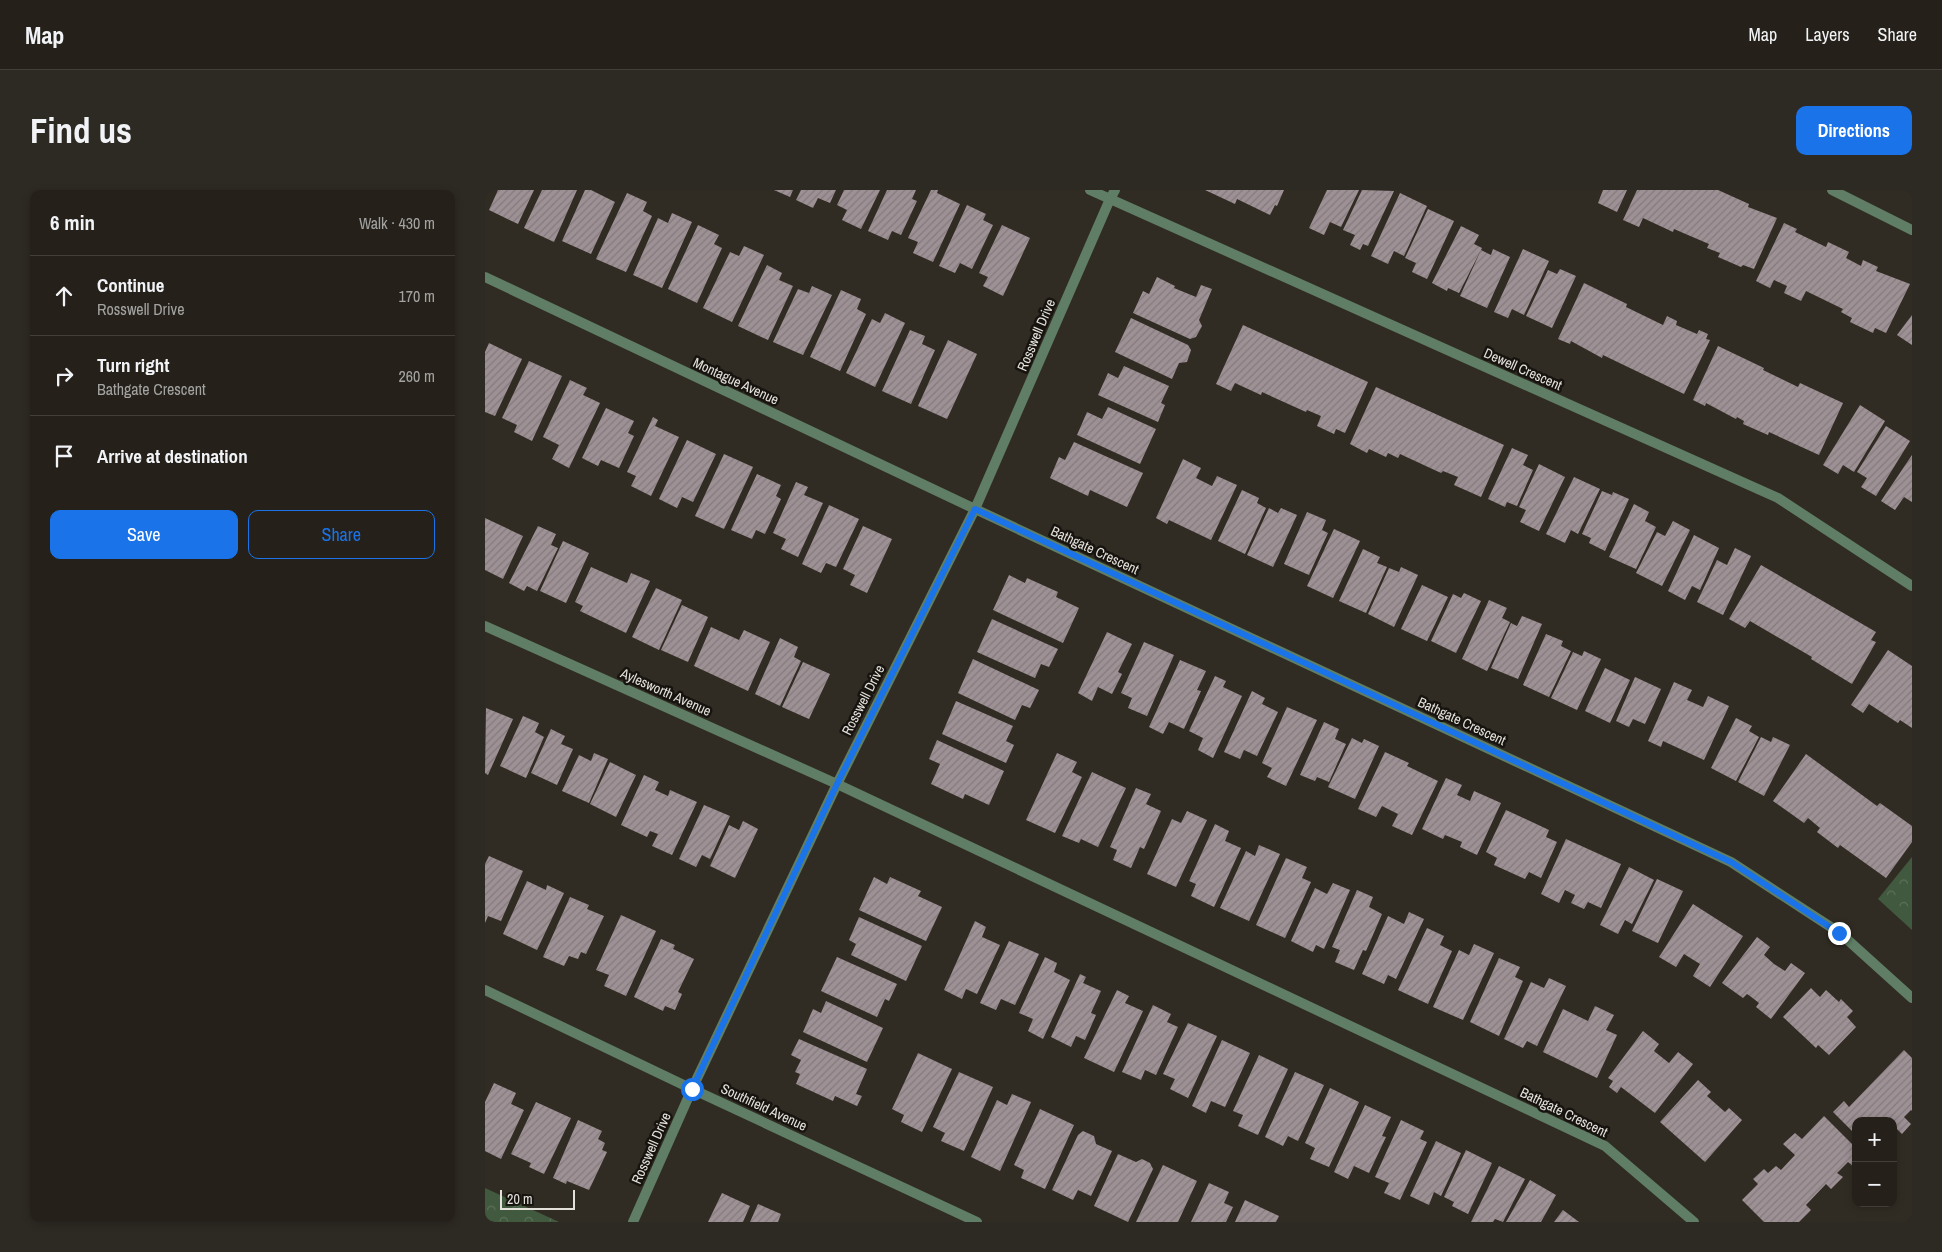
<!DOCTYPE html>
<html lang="en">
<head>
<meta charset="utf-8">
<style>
	body { margin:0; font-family:"Archivo Narrow",sans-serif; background:#2d2923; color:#f1f3f6 }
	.controls { position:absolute; right:15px; bottom:15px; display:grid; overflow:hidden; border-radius:10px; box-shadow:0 2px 8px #0003 }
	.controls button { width:45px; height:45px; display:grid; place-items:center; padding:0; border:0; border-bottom:1px solid #423e39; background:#25211a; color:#f1f3f6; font:25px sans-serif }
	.scale { position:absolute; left:15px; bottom:12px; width:75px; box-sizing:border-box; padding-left:5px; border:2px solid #e4e1db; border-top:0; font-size:14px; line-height:18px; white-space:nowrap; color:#e4e1db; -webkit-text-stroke:4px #171410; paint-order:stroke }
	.stop { position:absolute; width:15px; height:15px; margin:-11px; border:4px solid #1a73e8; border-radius:50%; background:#fff }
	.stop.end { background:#1a73e8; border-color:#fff; box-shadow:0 1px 5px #0008 }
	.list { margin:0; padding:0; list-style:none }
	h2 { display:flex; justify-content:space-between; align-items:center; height:65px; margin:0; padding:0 20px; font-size:21px }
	h2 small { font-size:16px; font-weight:400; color:#a3a3a2 }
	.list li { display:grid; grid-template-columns:32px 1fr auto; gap:15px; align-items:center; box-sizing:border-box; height:80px; padding:0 20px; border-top:1px solid #423e39 }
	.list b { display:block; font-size:19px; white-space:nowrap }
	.list p { margin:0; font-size:16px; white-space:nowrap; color:#a3a3a2 }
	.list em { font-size:16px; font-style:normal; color:#a3a3a2 }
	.actions { display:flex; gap:10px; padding:15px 20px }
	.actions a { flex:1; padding:11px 0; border:1px solid #1a73e8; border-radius:10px; text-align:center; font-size:18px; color:#1a73e8 }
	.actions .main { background:#1a73e8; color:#fff }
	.icon { flex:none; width:28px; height:28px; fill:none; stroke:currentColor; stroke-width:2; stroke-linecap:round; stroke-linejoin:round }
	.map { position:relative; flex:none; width:1427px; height:1032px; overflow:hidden; border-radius:10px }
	header { display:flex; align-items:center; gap:30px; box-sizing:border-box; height:70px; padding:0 25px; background:#25211a; border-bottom:1px solid #423e39 }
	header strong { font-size:24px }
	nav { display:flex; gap:28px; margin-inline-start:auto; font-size:18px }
	.intro { display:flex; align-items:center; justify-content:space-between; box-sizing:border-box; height:120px; padding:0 30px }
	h1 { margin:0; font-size:35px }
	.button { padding:12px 22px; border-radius:10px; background:#1a73e8; color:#fff; font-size:18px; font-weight:700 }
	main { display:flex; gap:30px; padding:0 30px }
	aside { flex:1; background:#25211a; border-radius:10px; box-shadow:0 2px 8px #0003 }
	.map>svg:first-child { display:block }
	.park { fill:url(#park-crowns) }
	.building { fill:url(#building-hatch) }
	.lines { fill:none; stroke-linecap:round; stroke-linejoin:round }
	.minor { stroke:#5f7e65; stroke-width:10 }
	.route { stroke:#1a73e8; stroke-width:6 }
	.labels { text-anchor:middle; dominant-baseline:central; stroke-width:5; stroke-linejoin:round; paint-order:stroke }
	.street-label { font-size:14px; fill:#e4e1db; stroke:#171410 }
</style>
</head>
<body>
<header>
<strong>Map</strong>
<nav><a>Map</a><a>Layers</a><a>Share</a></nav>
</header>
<div class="intro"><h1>Find us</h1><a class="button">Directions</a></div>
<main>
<aside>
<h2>6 min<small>Walk · 430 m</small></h2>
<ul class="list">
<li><svg class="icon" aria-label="ahead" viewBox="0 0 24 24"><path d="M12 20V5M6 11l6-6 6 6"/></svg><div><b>Continue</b><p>Rosswell Drive</p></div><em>170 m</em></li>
<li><svg class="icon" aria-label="right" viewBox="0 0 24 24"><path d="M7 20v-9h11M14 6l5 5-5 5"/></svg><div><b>Turn right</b><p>Bathgate Crescent</p></div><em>260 m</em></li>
<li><svg class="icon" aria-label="arrive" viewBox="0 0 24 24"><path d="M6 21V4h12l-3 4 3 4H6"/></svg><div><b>Arrive at destination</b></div></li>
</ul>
<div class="actions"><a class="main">Save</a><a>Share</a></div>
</aside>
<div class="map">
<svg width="1427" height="1032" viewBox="0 0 1427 1032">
	<defs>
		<pattern id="park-crowns" width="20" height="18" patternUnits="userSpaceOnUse" patternTransform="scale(1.25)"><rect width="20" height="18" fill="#41593e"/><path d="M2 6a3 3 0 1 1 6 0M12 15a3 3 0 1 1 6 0" fill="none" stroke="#5c7159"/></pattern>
		<pattern id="building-hatch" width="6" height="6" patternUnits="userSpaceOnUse" patternTransform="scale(1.25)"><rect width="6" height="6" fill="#9e9195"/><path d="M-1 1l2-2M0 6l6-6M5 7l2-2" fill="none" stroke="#837a7c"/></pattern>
	</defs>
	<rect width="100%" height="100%" fill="#312c23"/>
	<path class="park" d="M1427,667v73l-34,-31z
		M0,998l74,34h-74z"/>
	<path class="building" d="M13,0h36l-16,34 -29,-14z
		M57,0h35l-23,52 -30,-14z
		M100,0h6l24,12 -24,52 -29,-13z
		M289,0h19l-3,7z
		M316,0h35l-6,13 -12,-5 -5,10 -17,-8z
		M359,0h36l-19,39 -19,-9 5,-10 -10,-5z
		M402,0h29l-4,9 5,2 -16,34 -9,-4 -4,9 -20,-9z
		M446,0h7l-1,3 23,11 -27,58 -20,-9 5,-11 -10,-4z
		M720,0h79l-7,16 -2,-1 -5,10 -33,-16 -2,5z
		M842,0h32l-18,37 -11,-5 -6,13 -15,-7z
		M877,0l32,1 -26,55 -5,-2 -3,6 -10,-5 5,-10 -12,-5z
		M1118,0h24l-10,22 -19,-9z
		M1152,0h81l31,14 -1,3 29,11 -23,51 -11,-4 -2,2 -23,-10 2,-4 -13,-5 2,-4 -35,-15 -1,3 -30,-14 -4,9 -16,-7z
		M142,3l20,9 -4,9 9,5 -26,56 -30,-13z
		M915,3l27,13 -23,50 -10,-5 -6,13 -17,-8z
		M482,15l19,9 -3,6 10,5 -21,44 -12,-6 -5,10 -16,-7z
		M943,19l26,12 -27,58 -15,-7 4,-9 -11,-5z
		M187,23l20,9 -30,66 -29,-13 25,-57 10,5z
		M1299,33l13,6 -2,3 31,15 2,-5 21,10 -3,6 15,8 2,-6 15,7 -2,4 34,13 -24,49 -11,-5 -2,5 -23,-11 2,-4 -11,-6 2,-3 -37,-18 -5,10 -17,-8 3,-7 -13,-6 -4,8 -14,-7z
		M213,35l21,10 -5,9 8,4 -25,55 -29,-14z
		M517,35l28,13 -27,58 -20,-10 5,-9 -9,-4z
		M976,36l18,9 -5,9 8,4 -23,45 -11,-5 -1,3 -15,-8z
		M259,56l20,9 -32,67 -29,-14 27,-56 9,4z
		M1008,59l17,8 -23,51 -27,-12 21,-46 10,5z
		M1038,59l26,12 -25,54 -12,-6 -4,9 -14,-6z
		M282,75l15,8 -3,7 14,6 -25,54 -30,-14z
		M1075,79l16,7 -24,52 -26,-12 22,-46 9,4z
		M672,87l18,9 -1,2 22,9 5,-12 11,4 -13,31 3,6 -6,11 -6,2 -57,-26 10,-22 6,3z
		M1099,93l43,21 -1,3 37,18 4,-9 10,5 -1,4 21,9 2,-4 9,4 -2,5 4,1 -26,54 -81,-39 -1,3 -31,-17 -1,3 -12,-5z
		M327,96l20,9 -29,60 -30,-13 25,-53 11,4z
		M356,100l20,9 -4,10 9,5 -26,57 -30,-14z
		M400,123l20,10 -30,64 -29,-14 26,-54 8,4z
		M1427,125v30l-15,-10z
		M646,128l57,27 3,5 -4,12 -8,1 -7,16 -57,-27z
		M758,135l125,57 -23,51 -9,-4 -2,5 -17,-8 4,-10 -14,-6 -1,2 -44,-20 -1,3 -26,-12 -4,8 -15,-7z
		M425,140l15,6 -3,8 13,6 -24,54 -29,-13z
		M463,150l29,14 -30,65 -29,-13z
		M4,153l33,16 -27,57 -10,-4v-60z
		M1233,156l46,22 -1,2 35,17 2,-4 43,20 -24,52 -50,-23 -1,3 -25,-11 1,-3 -7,-4 -1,2 -30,-16 -1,3 -12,-6z
		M44,171l33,15 -30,65 -18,-9 3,-7 -15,-7z
		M639,176l45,20 -8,17 4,2 -7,17 -60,-27 10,-22 10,5z
		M85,190l17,8 -4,7 17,8 -31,65 -17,-9 7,-14 -16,-8z
		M891,197l128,58 -23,52 -27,-12 4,-8 -15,-6 -2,2 -41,-19 -2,4 -10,-5 -2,4 -17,-8 -2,4 -17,-9z
		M1375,215l25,16 -31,51 -11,-7 -5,9 -15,-9z
		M623,217l48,22 -16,35 -63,-29 10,-23 15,7z
		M121,218l28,13 -6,12 6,3 -15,32 -18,-8 -3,6 -16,-8z
		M168,227l5,3 -3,6 24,11 -28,59 -20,-10 5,-10 -9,-4z
		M1401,236l24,15 -34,55 -15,-9 6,-9 -10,-6z
		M202,250l29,14 -23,48 -11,-5 -5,11 -18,-9z
		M589,252l69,31 -16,34 -37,-17 -2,6 -38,-18 9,-21 6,3z
		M1027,258l16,7 -5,10 10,5 -16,36 -10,-4 -2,5 -17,-8z
		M239,264l29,13 -29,62 -29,-13z
		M1427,265v47l-8,-5 -9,13 -14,-9z
		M698,269l18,9 -5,10 16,8 5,-10 20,9 -26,55 -42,-20 -2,4 -11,-6z
		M1054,274l26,13 -26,54 -19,-9 6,-12 -7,-3z
		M272,284l24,11 -5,11 5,3 -16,35 -9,-4 -4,9 -21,-9z
		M1089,287l26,12 -22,45 -7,-4 -6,13 -19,-9z
		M311,292l12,5 -4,8 19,8 -25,54 -17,-8 5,-10 -13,-6z
		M757,300l17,8 -2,5 9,5 -21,46 -27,-13z
		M1117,301l10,4 1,-3 16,7 -24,52 -16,-8 2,-5 -9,-4z
		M1149,314l15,8 -4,9 11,6 -20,42 -27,-12z
		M344,315l30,14 -23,48 -10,-4 -5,10 -19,-9z
		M784,318l9,5 3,-5 16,7 -24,52 -26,-12z
		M822,322l19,8 -4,10 6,3 -19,42 -25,-11z
		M0,328l38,18 -20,43 -18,-9z
		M1188,331l17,9 -28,56 -26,-13 21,-41 8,4z
		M53,336l18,8 -5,11 7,3 -21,43 -10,-5 -3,5 -15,-8z
		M378,336l29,13 -25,54 -17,-8 5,-10 -12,-6z
		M849,339l26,12 -27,57 -26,-12z
		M1209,345l25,13 -19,42 -8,-4 -7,14 -17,-9z
		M78,351l26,12 -23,50 -26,-12z
		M1250,358l16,8 -28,59 -26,-13 20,-42 10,5z
		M878,359l17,8 -3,6 10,4 -21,46 -27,-12z
		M1276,375l115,67 -5,8 5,2 -24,42 -41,-25 1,-2 -62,-36 -5,7 -16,-9z
		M106,377l36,16 4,-10 19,8 -24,52 -46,-22 3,-5 -8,-4z
		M916,377l17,8 -24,52 -26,-13 21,-46 10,4z
		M524,385l16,8 2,-5 31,14 -2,5 23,11 -16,35 -70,-33z
		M937,395l26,12 -21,44 -26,-12z
		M171,398l26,12 -23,50 -27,-13z
		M979,403l17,8 -25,52 -25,-12 22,-47 8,4z
		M1004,410l18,8 -5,10 8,4 -23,49 -25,-12z
		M197,415l26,12 -20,45 -27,-12z
		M1037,426l20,8 -24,55 -27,-11 20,-45 6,3z
		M507,429l66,30 -9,18 -8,-3 -6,14 -58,-26z
		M226,437l28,13 5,-10 26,12 -22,49 -54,-25z
		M622,442l25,12 -14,28 4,2 -10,20 -14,-7 -6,14 -14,-8z
		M1061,444l17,7 -2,5 10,5 -22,46 -26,-12z
		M295,448l18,9 -4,10 7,4 -21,45 -25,-12z
		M659,452l30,13 -27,61 -19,-8 4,-10 -11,-5z
		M1403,460l24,16v62l-12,-8 -2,3 -29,-19 -6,9 -12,-8z
		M1099,461l17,8 -24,51 -26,-12 22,-46 9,4z
		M488,469l66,31 -9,18 -8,-3 -7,15 -57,-27z
		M695,470l26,11 -9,19 4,1 -17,38 -15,-7 -6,12 -14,-7z
		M318,472l27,12 -21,45 -27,-12z
		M1120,478l25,12 -20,43 -25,-12z
		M730,486l11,5 -3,6 19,9 -29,62 -15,-8 5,-12 -14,-7z
		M1150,487l26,12 -16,35 -12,-5 -4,8 -13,-6z
		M1189,492l18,8 -5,10 16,7 5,-11 21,10 -25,54 -41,-19 -2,6 -13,-6z
		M767,501l13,7 -3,6 16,8 -21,44 -13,-6 -4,9 -16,-7z
		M471,511l57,25 -7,15 8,4 -8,18 -64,-29z
		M802,517l30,13 -31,66 -19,-9 5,-9 -10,-5z
		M1,518l27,11 -25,56 -3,-2z
		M38,526l16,7 -4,9 9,5 -18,41 -26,-12z
		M1251,528l16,8 -3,5 10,6 -23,44 -25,-13z
		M839,532l15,7 -4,10 11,5 -17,38 -12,-5 -2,4 -15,-6z
		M66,539l14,7 -4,8 12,5 -16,36 -26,-12z
		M1276,547l10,5 2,-5 17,8 -26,51 -26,-14z
		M867,548l10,5 2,-4 15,7 -24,53 -27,-12z
		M452,550l67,31 -15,34 -24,-11 -2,5 -32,-15 9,-20 -11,-5z
		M900,562l24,11 -2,3 31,15 -26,54 -20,-9 6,-12 -16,-8 -6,11 -18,-8z
		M109,563l14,6 -19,44 -27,-12 17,-36 12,6z
		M572,563l20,9 -5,10 10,5 -27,56 -29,-13z
		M1321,564l71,52 3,-3 32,23v16l-26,36 -46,-33 -2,3 -21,-16 3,-4 -12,-10 -4,5 -31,-22z
		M125,572l26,13 -20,42 -26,-13z
		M607,582l34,16 -28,59 -17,-8 -2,4 -17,-7z
		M159,585l15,7 -4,8 13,6 2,-6 27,12 -25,53 -20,-9 6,-12 -8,-3 -3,6 -26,-12z
		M961,588l16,7 -5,10 13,6 4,-10 27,12 -24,52 -17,-8 2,-5 -17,-7 -2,4 -21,-10z
		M651,598l15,6 -5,10 15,7 -17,38 -4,-2 -9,21 -18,-8 4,-10 -7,-3z
		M219,615l26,11 -20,43 -8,-4 -6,12 -17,-8z
		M1021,620l43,20 -3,7 11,5 -16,36 -12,-6 -4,7 -31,-14 3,-7 -11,-6z
		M702,621l20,9 -31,67 -29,-13 25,-55 9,4z
		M258,631l15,8 -23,49 -25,-12 19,-41 10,5z
		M730,634l14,7 -4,10 16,7 -27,59 -23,-11 5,-12 -7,-3z
		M1081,649l55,25 -20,44 -13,-6 -4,7 -13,-6 4,-8 -10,-5 -6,13 -18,-9z
		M774,655l21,9 -31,67 -29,-13 26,-57 9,5z
		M4,666l34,15 -22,50 -13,-5 -3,7v-59z
		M801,668l21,9 -5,11 9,4 -26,56 -29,-13z
		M1144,677l25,13 -22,44 -7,-4 -7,14 -18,-9z
		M389,687l13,7 3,-7 31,14 -3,5 24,11 -16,34 -67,-31z
		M1172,689l26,12 -25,52 -26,-12z
		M42,691l19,9 1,-5 17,8 -27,57 -34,-16z
		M848,693l17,7 -26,59 -8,-4 -3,7 -22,-11 24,-53 12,6z
		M872,700l16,7 -4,10 13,7 -16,37 -3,-1 -9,20 -19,-8 5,-12 -8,-3z
		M85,707l19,8 -2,4 17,7 -18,38 -5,-2 -3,7 -9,-3 -5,10 -21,-9z
		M1208,714l50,32 -33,51 -17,-11 7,-12 -16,-10 -8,13 -17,-10z
		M924,722l15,7 -28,60 -8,-4 -4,9 -22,-10 26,-58 16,8z
		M136,725l35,16 -30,65 -22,-10 5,-11 -13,-5z
		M374,727l63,29 -16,35 -55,-26 5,-11 -7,-4z
		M490,731l11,6 -4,10 18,8 -23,49 -11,-5 -4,10 -18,-9z
		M942,738l17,8 -4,9 12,6 -24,53 -30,-14z
		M1272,747l13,10 -6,8 10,9 11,7 6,-8 14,10 -34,46 -15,-12 3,-4 -9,-7 -3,-2 -4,4 -21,-15z
		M176,749l14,6 -2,4 21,10 -16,33 4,2 -7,16 -10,-4 -2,5 -29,-14z
		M524,751l30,13 -24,51 -14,-6 -5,11 -16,-7z
		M989,754l20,9 -31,67 -30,-13 26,-57 10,5z
		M352,767l60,27 -8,17 -4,-2 -8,18 -56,-26z
		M560,767l12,6 -3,9 16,8 -27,59 -15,-8 5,-12 -14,-6z
		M1014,768l21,9 -5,10 8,4 -24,55 -29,-14z
		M595,784l6,3 -3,6 18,8 -10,22 5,2 -11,25 -9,-4 -5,11 -20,-10z
		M1064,788l17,8 -29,60 -10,-5 -4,7 -19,-9 27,-57 13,6z
		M1326,798l9,9 6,-7 13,12 2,-3 12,12 -6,6 9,10 -27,28 -11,-10 -2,3 -33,-31z
		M632,800l12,6 -4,7 18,8 -29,61 -30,-14z
		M341,811l57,27 -16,34 -64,-30 10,-23 8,4z
		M668,815l18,9 -4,8 11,5 -22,48 -11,-5 -4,10 -19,-8z
		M1110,816l19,9 -8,15 11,5 -20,43 -54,-26 20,-43 25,12z
		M703,833l29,13 -29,62 -18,-9 5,-10 -12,-5z
		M1158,841l16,13 -5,7 15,12 9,-11 15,12 -38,49 -34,-26 -4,6 -8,-6 4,-6 -5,-3z
		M314,849l68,30 -11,25 6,2 -5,10 -22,-10 -2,5 -37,-17 4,-10 -5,-2 6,-12 -10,-5z
		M737,850l28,13 -25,54 -14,-6 -5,12 -14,-7z
		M1419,860l8,8v53l-1,-1 -7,7 7,7 -9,10 -6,-6 -3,3v-10h-37v14l-23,-23 11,-11 5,6z
		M433,863l34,16 -30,63 -21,-10 3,-7 -12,-6z
		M774,865l29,14 -30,66 -20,-9 5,-11 -10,-4z
		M474,882l34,15 -29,64 -23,-10 4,-8 -12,-6z
		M810,882l29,13 -26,56 -10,-5 -5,10 -18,-9z
		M1213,890l13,12 -4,4 18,16 4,-4 13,12 -37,42 -45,-40z
		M9,893l22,10 -5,11 13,6 -23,49 -16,-8v-49z
		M845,898l29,14 -30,65 -19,-8 5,-11 -10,-5z
		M527,904l19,8 -31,69 -29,-14 26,-57 10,5z
		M51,912l35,16 -27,56 -15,-7 2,-4 -20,-9z
		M880,915l26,12 -9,19 4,1 -17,36 -15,-7 -6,13 -14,-7z
		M555,919l34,16 -29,64 -24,-11 3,-8 -10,-5z
		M1339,926l32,32v17l-2,2 -6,-5 -11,11 6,4 -12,12 -5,-5 -20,21 5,5 -12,12h-35l-22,-22 16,-16 -5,-5 11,-10 4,4 8,-7 5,4 14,-15 -12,-11 12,-11 7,6z
		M93,930l24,11 -4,8 7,4 -3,7 5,2 -18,38 -22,-9 -1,3 -13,-6z
		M916,930l23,11 -4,8 7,3 -27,58 -16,-7 5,-10 -14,-6z
		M598,941l11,5 2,8 16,7 -21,45 -13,-6 -5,10 -21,-10 26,-55z
		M951,951l25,12 -20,43 -7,-4 -5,13 -19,-9z
		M981,960l26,13 -24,51 -16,-8 2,-4 -10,-5z
		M633,964l18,8 6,-3 8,4 3,6 -25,53 -34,-16z
		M678,975l34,16 -19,41h-42z
		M1014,976l26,13 -22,43 -8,-3 -2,3h-22z
		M1045,990l26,15 -15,27h-35z
		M724,993l20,9 -5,11 9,4 -7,15h-35z
		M237,1003l28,13 -7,16h-35z
		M760,1010l34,16 -3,6h-41z
		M273,1014l23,10 -3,8h-28z
		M1078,1020l16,12h-25z"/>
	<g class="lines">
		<path class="minor" d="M605,0l688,308 134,88
			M1347,0l80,40
			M0,87l490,232 756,353 109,71 72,65
			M0,436l352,158 768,362 89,76
			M0,800l207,99 285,133
			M148,1032l59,-133 145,-305 138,-275 135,-310 5,-9"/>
	</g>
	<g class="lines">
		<path class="route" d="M207,899l145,-305 138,-275 756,353 108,71"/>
	</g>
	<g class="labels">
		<g class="street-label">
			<text transform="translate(551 145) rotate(-67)">Rosswell Drive</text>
			<text transform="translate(1038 179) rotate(24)">Dewell Crescent</text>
			<text transform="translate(251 191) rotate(25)">Montague Avenue</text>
			<text transform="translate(610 360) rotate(25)">Bathgate Crescent</text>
			<text transform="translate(181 502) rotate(24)">Aylesworth Avenue</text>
			<text transform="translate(378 510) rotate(-63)">Rosswell Drive</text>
			<text transform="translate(977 531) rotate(25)">Bathgate Crescent</text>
			<text transform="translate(279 917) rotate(25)">Southfield Avenue</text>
			<text transform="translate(1079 922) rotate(26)">Bathgate Crescent</text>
			<text transform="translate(166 958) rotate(-66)">Rosswell Drive</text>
		</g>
	</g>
</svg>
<div class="controls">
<button>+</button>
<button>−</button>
</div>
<div class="scale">20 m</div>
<div class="stop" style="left:207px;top:899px"></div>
<div class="stop end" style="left:1354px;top:743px"></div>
</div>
</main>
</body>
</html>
